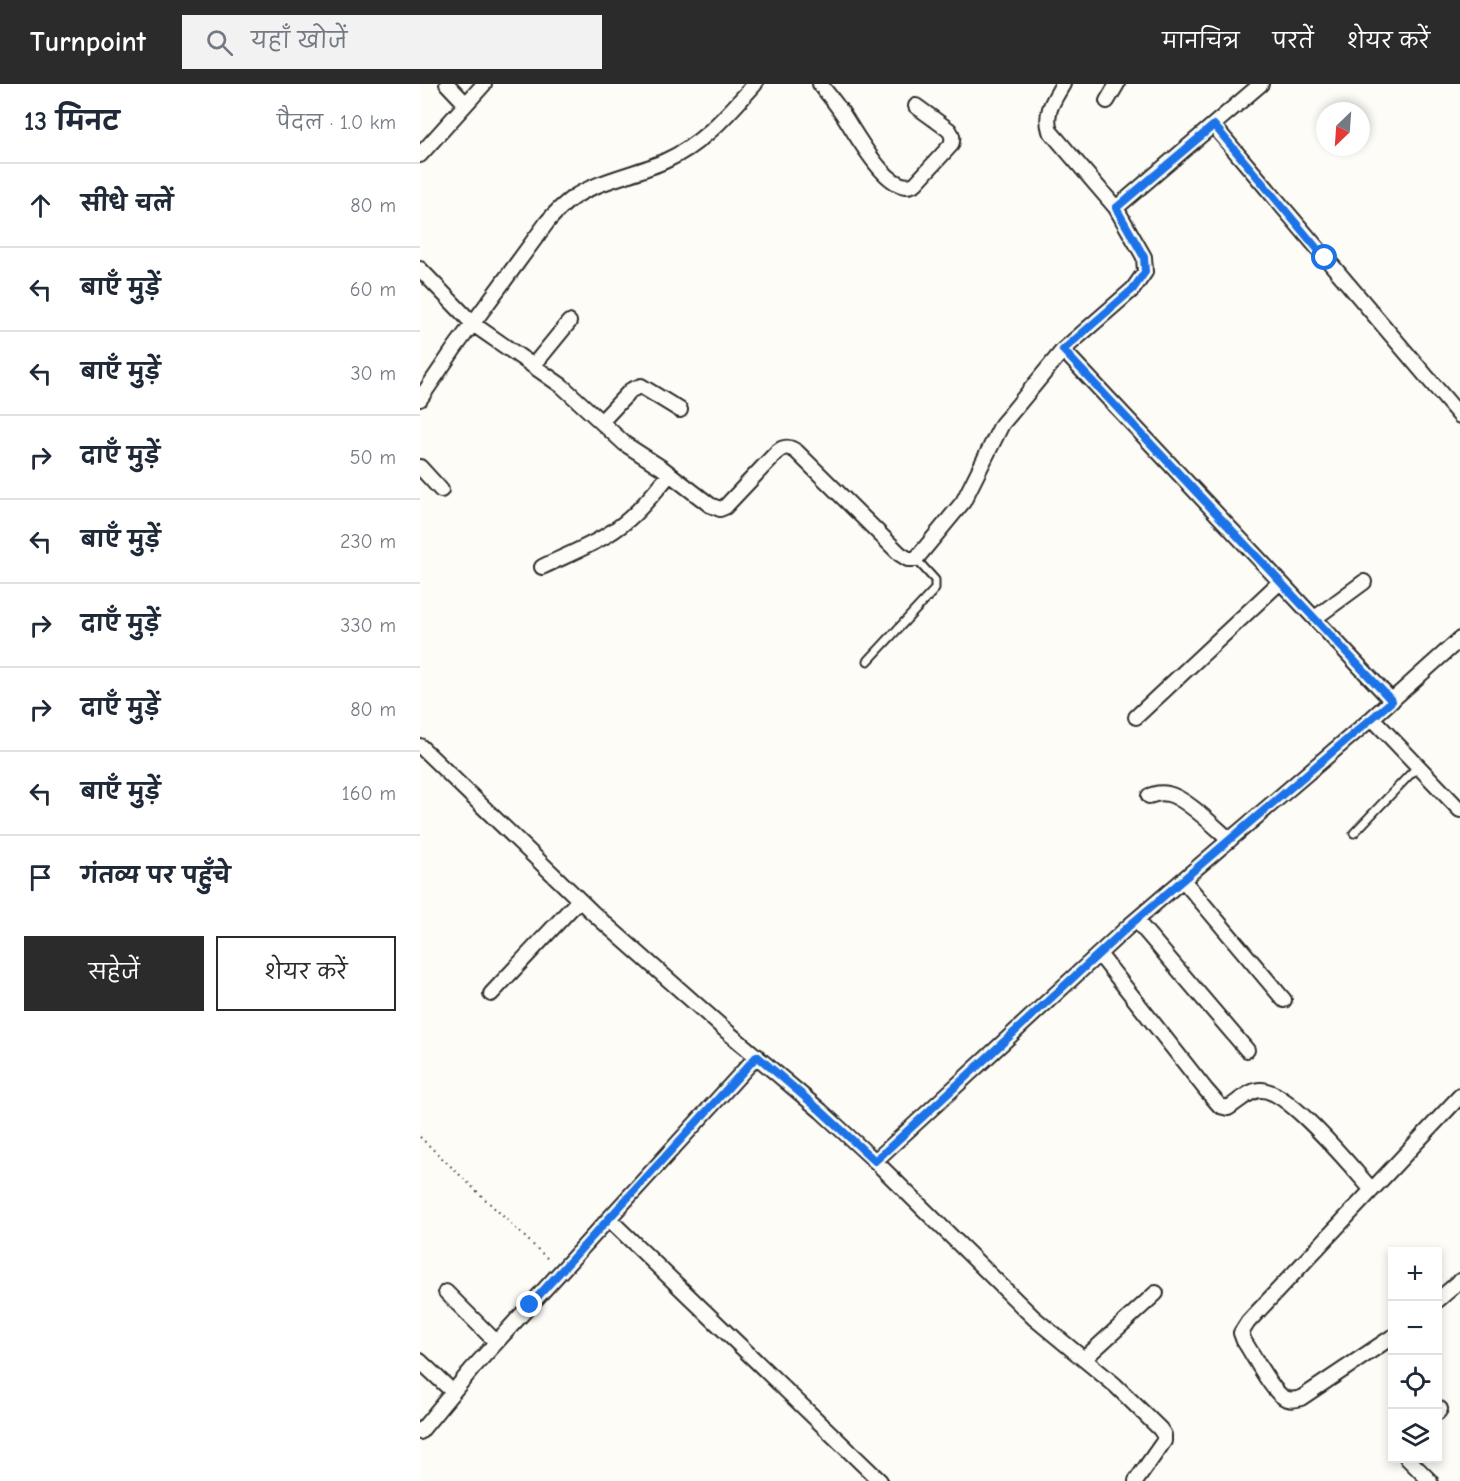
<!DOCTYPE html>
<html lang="hi">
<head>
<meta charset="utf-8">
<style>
	body { margin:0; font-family:"Comic Neue","Playpen Sans Deva",sans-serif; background:#f2f2f3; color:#1f2937 }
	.controls { position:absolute; right:18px; bottom:18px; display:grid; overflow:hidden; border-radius:0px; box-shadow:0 3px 9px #0003 }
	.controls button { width:54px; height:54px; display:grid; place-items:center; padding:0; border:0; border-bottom:2px solid #e0e1e3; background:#fff; color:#1f2937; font:30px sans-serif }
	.compass { position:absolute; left:896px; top:18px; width:54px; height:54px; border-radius:50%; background:#fff; box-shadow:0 3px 9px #0003; rotate:205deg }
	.stop { position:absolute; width:18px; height:18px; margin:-14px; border:4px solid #1a73e8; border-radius:50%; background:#fff }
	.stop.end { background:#1a73e8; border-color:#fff; box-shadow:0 2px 6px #0008 }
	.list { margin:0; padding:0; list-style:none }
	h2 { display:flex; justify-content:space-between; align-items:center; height:78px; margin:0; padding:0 24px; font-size:26px }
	h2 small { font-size:20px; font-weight:400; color:#747a83 }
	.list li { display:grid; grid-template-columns:39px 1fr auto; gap:18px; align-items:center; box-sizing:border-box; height:84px; padding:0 24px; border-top:2px solid #e0e1e3 }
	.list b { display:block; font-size:22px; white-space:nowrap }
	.list em { font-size:20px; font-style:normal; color:#747a83 }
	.actions { display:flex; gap:12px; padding:18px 24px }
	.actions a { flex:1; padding:14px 0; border:2px solid #2b2b2b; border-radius:0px; text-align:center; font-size:21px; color:#2b2b2b }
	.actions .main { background:#2b2b2b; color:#fff }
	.icon { flex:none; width:33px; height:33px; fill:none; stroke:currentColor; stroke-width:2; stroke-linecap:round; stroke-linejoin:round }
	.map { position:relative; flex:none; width:1040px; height:1397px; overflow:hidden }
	header { display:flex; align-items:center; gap:36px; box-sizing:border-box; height:84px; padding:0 30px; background:#2b2b2b; color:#fff }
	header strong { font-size:28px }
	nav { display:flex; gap:33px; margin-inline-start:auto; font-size:21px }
	.search { width:420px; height:54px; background:#f2f2f3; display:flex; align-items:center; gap:15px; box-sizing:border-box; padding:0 21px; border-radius:0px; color:#747a83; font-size:22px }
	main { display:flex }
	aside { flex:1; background:#fff }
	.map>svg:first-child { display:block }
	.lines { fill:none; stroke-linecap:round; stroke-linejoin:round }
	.lane-casing { stroke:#2b2b2b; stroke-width:11 }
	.street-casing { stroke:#2b2b2b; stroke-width:18 }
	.path { stroke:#2b2b2b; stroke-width:2; stroke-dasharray:1.5 4.5; stroke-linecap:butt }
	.lane { stroke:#fdfcf7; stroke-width:7 }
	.street { stroke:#fdfcf7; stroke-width:14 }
	.route { stroke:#1a73e8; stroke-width:8 }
</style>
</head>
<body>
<header>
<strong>Turnpoint</strong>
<div class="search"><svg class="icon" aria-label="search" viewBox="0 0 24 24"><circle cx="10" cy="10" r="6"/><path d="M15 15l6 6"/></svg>यहाँ खोजें</div>
<nav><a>मानचित्र</a><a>परतें</a><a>शेयर करें</a></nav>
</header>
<main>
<aside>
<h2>13 मिनट<small>पैदल · 1.0 km</small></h2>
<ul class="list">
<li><svg class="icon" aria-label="ahead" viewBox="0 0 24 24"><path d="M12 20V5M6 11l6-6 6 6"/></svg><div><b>सीधे चलें</b></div><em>80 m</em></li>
<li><svg class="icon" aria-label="left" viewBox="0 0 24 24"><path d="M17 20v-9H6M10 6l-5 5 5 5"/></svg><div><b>बाएँ मुड़ें</b></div><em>60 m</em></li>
<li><svg class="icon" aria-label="left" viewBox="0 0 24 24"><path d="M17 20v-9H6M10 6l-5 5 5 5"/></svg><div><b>बाएँ मुड़ें</b></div><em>30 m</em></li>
<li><svg class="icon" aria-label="right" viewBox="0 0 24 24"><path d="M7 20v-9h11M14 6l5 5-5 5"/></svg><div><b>दाएँ मुड़ें</b></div><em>50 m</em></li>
<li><svg class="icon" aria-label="left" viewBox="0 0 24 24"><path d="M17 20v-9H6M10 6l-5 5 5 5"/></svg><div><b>बाएँ मुड़ें</b></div><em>230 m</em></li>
<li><svg class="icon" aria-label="right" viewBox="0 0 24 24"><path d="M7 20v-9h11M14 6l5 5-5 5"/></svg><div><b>दाएँ मुड़ें</b></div><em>330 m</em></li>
<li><svg class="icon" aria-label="right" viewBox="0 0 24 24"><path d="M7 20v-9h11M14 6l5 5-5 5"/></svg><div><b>दाएँ मुड़ें</b></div><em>80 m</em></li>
<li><svg class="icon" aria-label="left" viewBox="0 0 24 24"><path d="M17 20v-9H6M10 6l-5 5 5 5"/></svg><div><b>बाएँ मुड़ें</b></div><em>160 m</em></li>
<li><svg class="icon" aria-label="arrive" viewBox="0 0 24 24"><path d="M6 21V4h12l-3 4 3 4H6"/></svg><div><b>गंतव्य पर पहुँचे</b></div></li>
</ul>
<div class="actions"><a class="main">सहेजें</a><a>शेयर करें</a></div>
</aside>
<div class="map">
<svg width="1040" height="1397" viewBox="0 0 1040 1397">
	<rect width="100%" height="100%" fill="#fdfcf7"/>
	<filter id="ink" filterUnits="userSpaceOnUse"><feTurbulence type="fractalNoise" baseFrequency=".0167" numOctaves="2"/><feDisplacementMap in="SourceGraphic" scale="12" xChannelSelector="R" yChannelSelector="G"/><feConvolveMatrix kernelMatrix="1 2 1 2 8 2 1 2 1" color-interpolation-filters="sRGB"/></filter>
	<g filter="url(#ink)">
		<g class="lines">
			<g class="lane-casing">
				<path id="lane" d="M448,577l67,-72v-9l-19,-21
					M934,749l64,-67"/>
			</g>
			<g class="street-casing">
				<path id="street" d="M27,0l19,20
					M400,0c7,9 14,17 20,26 13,17 49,91 76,73l35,-38c2,-6 2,-9 -2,-15l-33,-24
					M687,17l10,-17
					M793,41l247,291
					M0,71l64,-71
					M696,124l145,-124
					M0,185l53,55 89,62 63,58 37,24 48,37 10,4 5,-2 52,-55c7,-6 12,-6 20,0l103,102 8,5h8l47,-57 39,-78 11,-13 50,-61 70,-61 12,-17 -1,-15 -28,-49 -66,-77c-6,-19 4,-31 13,-47
					M643,266l329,351
					M113,282l36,-44
					M0,315l34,-50 94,-128c7,-8 15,-16 23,-22 25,-18 66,-25 94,-38 38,-17 63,-47 90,-77
					M181,338l30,-32 10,-4 39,24
					M0,383l21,23
					M122,483c29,-14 62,-26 87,-48 15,-13 28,-30 41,-45
					M895,534l49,-36
					M716,633l144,-135
					M952,634l88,92
					M0,662l173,167 138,122 90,76 54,50 159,157 81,67 45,44 4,6v6l-28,40
					M729,712c6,-2 12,-4 19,-2 17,3 48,34 62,46
					M763,796l101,120
					M716,836l111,130
					M679,870l107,136 14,16 8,2c10,-6 20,-17 32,-18 27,-2 92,78 112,100
					M71,910l88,-94
					M455,1077l255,-236 242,-207 88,-79
					M189,1135l271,262
					M26,1208l50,50
					M1018,1216l22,-19
					M972,1253l-91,61c-6,2 -12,3 -18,-1 -12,-7 -30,-43 -39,-56l-3,-8 7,-11 212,-226
					M664,1275l72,-66
					M0,1277l33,31
					M1018,1328l2,-3
					M0,1348l52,-63 285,-313
					M987,1374l23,23"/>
			</g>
			<path class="path" d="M0,1053l130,124"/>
			<use href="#lane" class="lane"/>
			<use href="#street" class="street"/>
		</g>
	</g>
	<g class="lines" filter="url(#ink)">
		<path class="route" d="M110,1221l227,-249 64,55 54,50 255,-236 262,-224 -329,-351 70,-61 12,-17 -1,-15 -28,-49 98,-83 111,133"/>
	</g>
</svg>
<div class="controls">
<button>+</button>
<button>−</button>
<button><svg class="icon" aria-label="locate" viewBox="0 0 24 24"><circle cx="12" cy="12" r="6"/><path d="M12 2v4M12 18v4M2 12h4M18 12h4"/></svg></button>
<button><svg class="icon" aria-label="layers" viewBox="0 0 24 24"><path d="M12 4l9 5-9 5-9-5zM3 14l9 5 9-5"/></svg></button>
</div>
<svg class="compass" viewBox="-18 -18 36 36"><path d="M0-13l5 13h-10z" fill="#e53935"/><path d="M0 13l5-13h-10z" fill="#747a83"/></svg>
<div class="stop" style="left:905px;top:174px"></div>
<div class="stop end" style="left:110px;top:1221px"></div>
</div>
</main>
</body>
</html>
